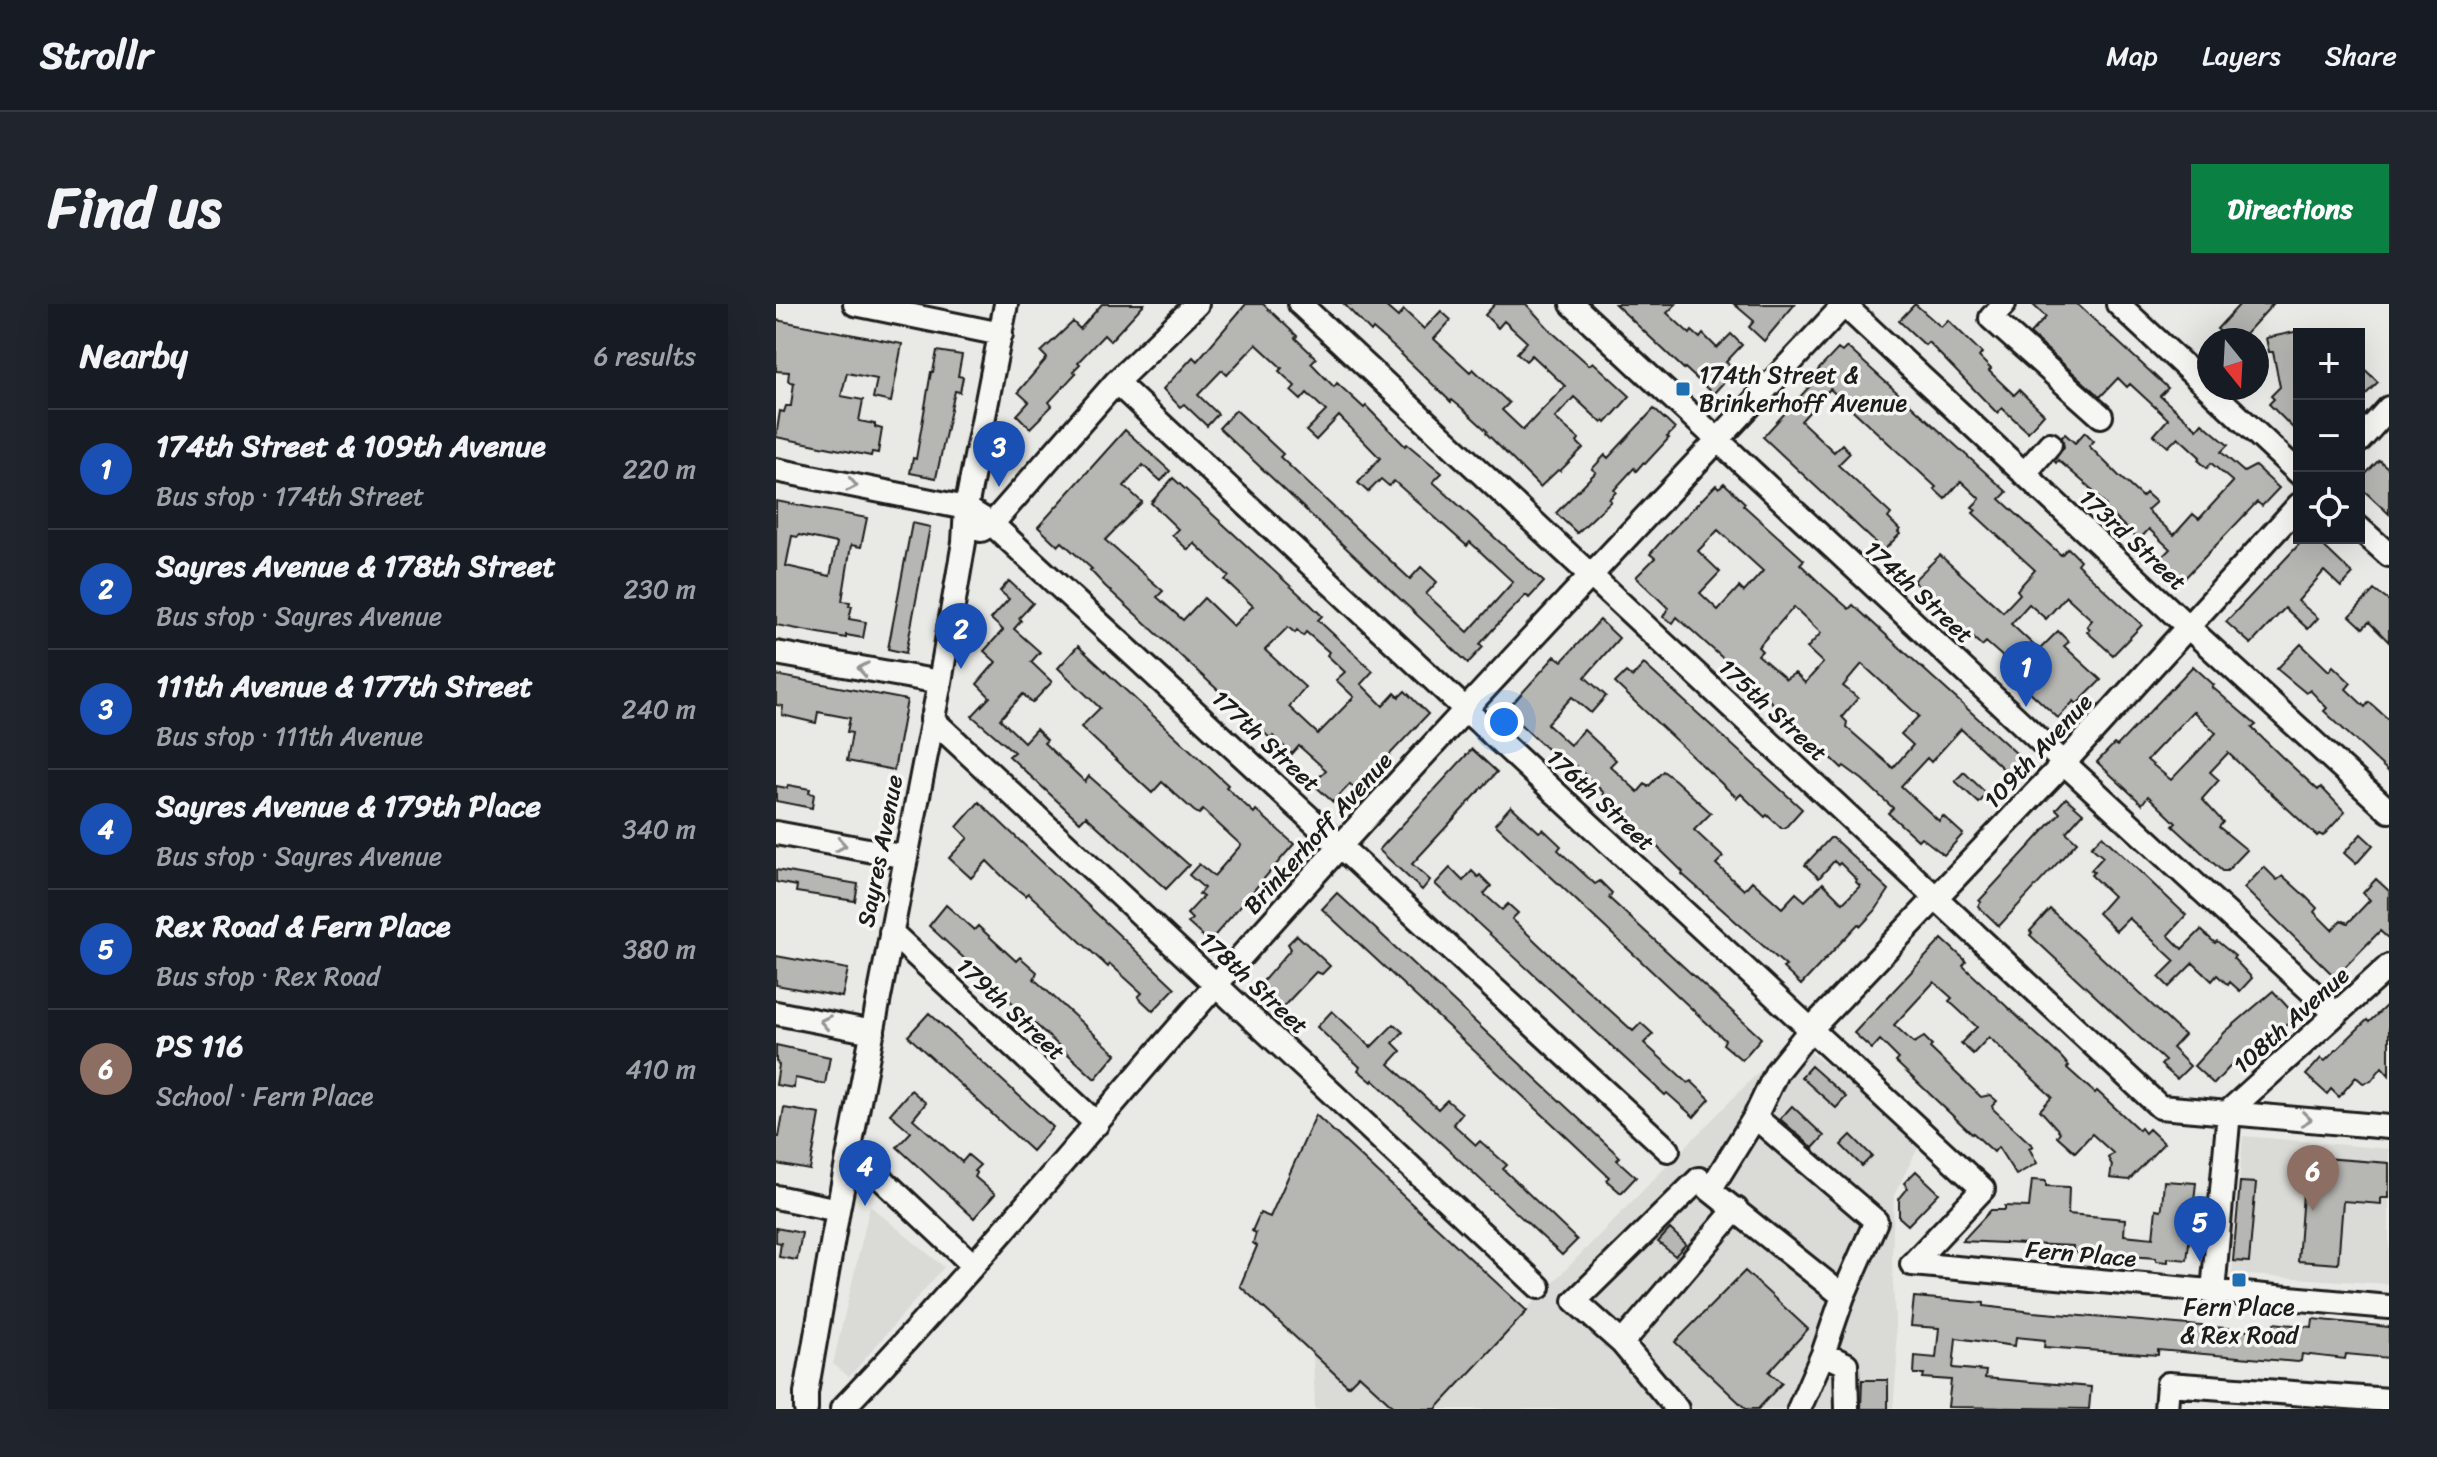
<!DOCTYPE html>
<html lang="en">
<head>
<meta charset="utf-8">
<style>
	body { margin:0; font-family:Sriracha,sans-serif; background:#20242c; color:#f1f3f6 }
	.controls { position:absolute; right:24px; top:24px; display:grid; overflow:hidden; border-radius:0px; box-shadow:0 8px 32px #0002 }
	.controls button { width:72px; height:72px; display:grid; place-items:center; padding:0; border:0; border-bottom:2px solid #363941; background:#171b24; color:#f1f3f6; font:40px sans-serif }
	.compass { position:absolute; left:1421px; top:24px; width:72px; height:72px; border-radius:50%; background:#171b24; box-shadow:0 8px 32px #0002; rotate:162deg }
	.you { position:absolute; left:728px; top:418px; width:28px; height:28px; margin:-20px; border:6px solid #fff; border-radius:50%; background:#1a73e8; box-shadow:0 0 0 12px #1a73e833 }
	.badge { display:grid; place-items:center; width:52px; height:52px; border-radius:50%; background:#0b8043; color:#fff; font-size:26px; font-weight:700 }
	.pin { position:absolute; translate:-50% -66px; filter:drop-shadow(0 2px 4px #0008) }
	.pin::after { content:''; position:absolute; top:42px; width:28px; height:24px; background:inherit; clip-path:polygon(0 0,100% 0,50% 100%) }
	.list { margin:0; padding:0; list-style:none }
	h2 { display:flex; justify-content:space-between; align-items:center; height:104px; margin:0; padding:0 32px; font-size:34px }
	h2 small { font-size:26px; font-weight:400; color:#9ea1a6 }
	.list li { display:grid; grid-template-columns:52px 1fr auto; gap:24px; align-items:center; box-sizing:border-box; height:120px; padding:0 32px; border-top:2px solid #363941 }
	.list b { display:block; font-size:30px; white-space:nowrap }
	.list p { margin:0; font-size:26px; white-space:nowrap; color:#9ea1a6 }
	.list em { font-size:26px; font-style:normal; color:#9ea1a6 }
	.icon { flex:none; width:44px; height:44px; fill:none; stroke:currentColor; stroke-width:2; stroke-linecap:round; stroke-linejoin:round }
	.map { position:relative; flex:none; width:1613px; height:1105px; overflow:hidden; border-radius:0px }
	header { display:flex; align-items:center; gap:48px; box-sizing:border-box; height:112px; padding:0 40px; background:#171b24; border-bottom:2px solid #363941 }
	header strong { font-size:38px }
	nav { display:flex; gap:44px; margin-inline-start:auto; font-size:28px }
	.intro { display:flex; align-items:center; justify-content:space-between; box-sizing:border-box; height:192px; padding:0 48px }
	h1 { margin:0; font-size:56px }
	.button { padding:20px 36px; border-radius:0px; background:#0b8043; color:#fff; font-size:28px; font-weight:700 }
	main { display:flex; gap:48px; padding:0 48px }
	aside { flex:1; background:#171b24; border-radius:0px; box-shadow:0 8px 32px #0002 }
	.map>svg:first-child { display:block }
	.built { fill:#dadad6 }
	.building { fill:#b6b6b3; stroke:#1c1c1c; stroke-width:2; fill-rule:evenodd }
	.lines { fill:none; stroke-linecap:round; stroke-linejoin:round }
	.minor-casing { stroke:#1c1c1c; stroke-width:28 }
	.minor { stroke:#f6f6f2; stroke-width:22 }
	.oneway { stroke:#949492 }
	.poi-dot { fill:#1f6fb2; stroke:#f6f6f2; stroke-width:3 }
	.labels { text-anchor:middle; dominant-baseline:central; stroke-width:7; stroke-linejoin:round; paint-order:stroke }
	.poi-label { font-size:24px; fill:#1c1c1c; stroke:#f6f6f2; text-anchor:start }
	.street-label { font-size:24px; fill:#1c1c1c; stroke:#f6f6f2 }
</style>
</head>
<body>
<header>
<strong>Strollr</strong>
<nav><a>Map</a><a>Layers</a><a>Share</a></nav>
</header>
<div class="intro"><h1>Find us</h1><a class="button">Directions</a></div>
<main>
<aside>
<h2>Nearby<small>6 results</small></h2>
<ul class="list">
<li><span class="badge" style="background:#1a4fb4">1</span><div><b>174th Street &amp; 109th Avenue</b><p>Bus stop · 174th Street</p></div><em>220 m</em></li>
<li><span class="badge" style="background:#1a4fb4">2</span><div><b>Sayres Avenue &amp; 178th Street</b><p>Bus stop · Sayres Avenue</p></div><em>230 m</em></li>
<li><span class="badge" style="background:#1a4fb4">3</span><div><b>111th Avenue &amp; 177th Street</b><p>Bus stop · 111th Avenue</p></div><em>240 m</em></li>
<li><span class="badge" style="background:#1a4fb4">4</span><div><b>Sayres Avenue &amp; 179th Place</b><p>Bus stop · Sayres Avenue</p></div><em>340 m</em></li>
<li><span class="badge" style="background:#1a4fb4">5</span><div><b>Rex Road &amp; Fern Place</b><p>Bus stop · Rex Road</p></div><em>380 m</em></li>
<li><span class="badge" style="background:#8d6e63">6</span><div><b>PS 116</b><p>School · Fern Place</p></div><em>410 m</em></li>
</ul>
</aside>
<div class="map">
<svg width="1613" height="1105" viewBox="0 0 1613 1105">
	<rect width="100%" height="100%" fill="#e9e9e5"/>
	<filter id="ink" filterUnits="userSpaceOnUse"><feTurbulence type="fractalNoise" baseFrequency=".0125" numOctaves="2"/><feDisplacementMap in="SourceGraphic" scale="16" xChannelSelector="R" yChannelSelector="G"/><feConvolveMatrix kernelMatrix="1 2 1 2 8 2 1 2 1" color-interpolation-filters="sRGB"/></filter>
	<g filter="url(#ink)">
		<path class="built" d="M1016,734l130,102 -28,55 -2,66 5,101 -4,47h-457l94,-103z
			M1467,832l146,13v135l-157,-10z
			M94,902l74,61 -95,110 -16,-13z
			M537,1050l34,32 12,-11 37,34h-81z"/>
		<path class="building" d="M326,0h42l-34,37 -6,-6 -26,27 2,2 -7,7 3,2 -27,29 3,4 -22,22 -13,-13 12,-13 -11,-10 29,-34 -6,-6 32,-30 7,7z
			M470,0h17l34,32 -2,2 21,20 -5,5 23,24 3,-4 27,25 2,-2 39,40 2,-2 35,29 -9,9 111,100 -15,16 -3,-3 -31,32 -15,17 3,3 -15,16 -249,-235 17,-18 47,44 -3,3 130,122 11,-12 16,15 -11,12 42,38 45,-50 -43,-40 -3,4 -73,-65 -5,5 -8,-7 -13,13 -10,-9 22,-25 -41,-42 -23,24 -10,-9 20,-20 -19,-18 -6,7 -10,-9 4,-5 -16,-15 3,-3 -26,-24 -29,31 -5,-5 -24,25 20,19 -11,12 -23,-22 -4,3 -17,-18 30,-32 4,4z
			M568,0h39l15,13 6,-7 20,19 17,-18 10,9 -17,19 36,33 3,-3 36,34 -7,7 21,20 42,-44 -33,-31 -6,6 -9,-8 10,-11 -23,-21 -6,7 -13,-13 10,-11h31l26,28 37,33 4,-3 37,34 -24,27 -2,-2 -2,2 -28,-26 -19,21 24,21 -2,3 6,6 -23,23 -2,-1 -18,17 -54,-54 1,-2 -24,-22 -11,-9 -1,2 -56,-54 -22,-19 -2,3z
			M839,0h61l-9,9 23,21 2,-3 8,7 3,-4 14,14 14,-14 11,11 -16,17 9,8 -22,24 -28,-26 -1,1z
			M958,0h61l-31,37 -15,-14 5,-6z
			M1139,0l26,23 7,-7 34,33 -3,4 12,12 -2,2 25,24 5,-5 25,24 -16,18 -26,-24 -5,5 -69,-71 -3,3 -26,-24z
			M1256,0h45l91,84 -8,8 37,33 5,-6 26,22 -7,7 23,20 11,-6 24,22 -17,18 -5,-4 -76,80 -22,-22 11,-11 -21,-20 -10,11 -34,-32 1,-2 -18,-20 -30,-26 -2,3 -2,-2 10,-14 -2,-10 3,-3 10,9 10,-11 9,9 -5,5 31,31 22,20 4,-4 10,9 -9,8 27,25 19,-21 6,5 34,-37 -22,-19 -4,5 -9,-8 2,-3 -22,-20 -10,10 -14,-12 14,-16 -38,-35 -3,3 -9,-9 -18,19 -70,-63 16,-17z
			M1464,0h33l-33,36h-10l-13,-11z
			M0,16l126,24 -11,58 -18,-4 4,-19 -30,-6 -6,23 22,4 -4,21 16,3v3l7,2 -4,24 -6,-1 -1,4 -95,-19 4,-26 4,1 2,-6h5l3,-23 -6,-2 1,-9 -13,-1z
			M1523,27v103l-30,-30 5,-5 -3,-3 9,-9 -7,-35h-4l-3,-14z
			M1071,43l160,145 -7,7 12,11 49,45 7,-7 12,12 -3,4 65,61 -29,30 -26,-23 3,-3 -3,-3 5,-6 -26,-24 -20,23 -17,-15 -18,20 28,26 19,-19 11,11 -5,4 37,34 -24,24 -3,-3 -16,17 -29,-27 3,-3 -14,-12 3,-3 -35,-31 -4,4 -69,-65 27,-26 63,57 17,-18 -3,-4 18,-20 -62,-57 3,-3 -4,-3 8,-8 -19,-18 -16,18 -11,-10 2,-2 -106,-98 -29,32 33,31 8,-8 8,9 -12,12 53,49 -3,4 12,12 -2,2 2,2 -22,22 -9,-8 6,-6 -112,-105 59,-64 -4,-3 20,-21 4,3z
			M161,47l25,4 -4,21 5,1 -3,15 -5,-1 -19,87 -26,-5 3,-15 3,1 15,-87h2z
			M1583,60l19,18 -19,19z
			M878,105l21,20 -8,8 2,1 -24,26 -2,-1 -7,8 -2,-3 -20,22 2,2 -7,7 2,2 -34,32 -21,-20 40,-41 -4,-3 13,-14 3,3z
			M349,126l45,41 -9,10 -18,-16 -19,21 18,16 -37,38 58,51 -6,6 26,23 21,-22 29,28 20,-20 -28,-26 4,-4 -35,-33 -6,7 -16,-15 6,-6 -27,-26 22,-25 138,127 11,11 -4,4 55,51 -12,13 22,22 12,-13 4,4 6,-6 23,23 -72,76 -6,-6 -17,18 -20,-18 13,-14 -27,-24 -7,8 -19,-18 -2,3 -166,-153 -15,-16 2,-1 -30,-27 -4,4 -20,-19zM512,323l7,6 2,-3 6,6 3,-4 23,20 -2,3 18,17 -9,8 18,17 -36,37 -29,-27 16,-20 -40,-37z
			M1603,156l10,9v45l-30,-28v-5z
			M948,179l21,20 -2,2 61,55 -4,4 24,23 25,22 4,-4 174,158 -14,15 -52,-49 -30,33 -4,-4 -26,28 38,35 4,-5 20,18 -19,21 -23,-18 -3,3 -30,-27 5,-5 -30,-28 -19,-14 -2,2 -19,-18 -1,2 -54,-53 -91,-82 -4,6 -10,-6 5,-9 -32,-31 19,-19 -5,-4 14,-16 52,-53 3,3zM942,226l45,41 -19,21 -5,-5 -21,23 -18,-17 20,-21 -22,-21zM1018,303l27,26 -14,15 16,15 -18,20 -10,-10 -9,6 -28,-24 4,-4 -4,-4zM1086,360l57,52 -18,18 12,11 -20,23 -47,-41 1,-5 -5,-5 16,-19 -15,-12z
			M0,197l91,17 -6,29 -10,-2 -9,56 8,1 -1,4h3l-3,13 17,3 -3,16 -17,-3v3l-70,-13zM23,231l38,8 -7,33 -44,-10 6,-30 6,1z
			M136,219l18,4 -24,126 -18,-4z
			M1529,234h10l38,36 -12,13 -17,-16 -26,30 20,17 -10,11 -23,-21 -34,36 -25,-22z
			M233,277l24,22 -14,15 2,3 -7,8 26,23 -9,10 21,20 -20,21 -9,-9 -23,25 24,23 12,-13 11,11 -3,3 35,33 6,6 4,-6 100,89 -23,24 -80,-73 -6,6 -71,-66 5,-4 -42,-36 18,-19 -13,-13 19,-22 -12,-11 19,-21 -12,-11 18,-20 -9,-8z
			M1598,286l15,11v41l-20,-20 -6,6 -13,-12z
			M824,316l19,18 -34,39 21,19 -15,17 -19,-16 -25,27 23,21 14,-15 32,30 -6,6 28,26 7,-8 3,3 15,-16 12,9 36,33 -17,17 29,27 -7,7 28,26 8,-9 30,27 14,-15 9,8 18,-18 20,20 17,-17 -4,-4 1,-2 -17,-17 -2,2 -4,-4 -15,17 -14,-13 25,-27h3l56,52 -14,21 -14,15 -3,-2 -57,61 -18,-17 3,-2 -104,-92 1,-2 -80,-78 1,-1 -28,-27 -5,5 -65,-60 49,-55 7,5z
			M1525,340l28,27 4,-5 18,17 -5,6 19,18 4,-5 20,18v52l-65,-61 3,-3 -17,-18 -4,3 -29,-24z
			M302,342l150,139 -2,2 28,26 2,-3 38,34 -85,98 -21,-19 4,-4 -5,-5 16,-17 -4,-3 5,-6 -15,-13 10,-11 15,12 27,-31 -38,-35 -4,4 -5,-3 -32,-29 -10,11 -71,-66 19,-19 -42,-40z
			M868,360l158,145 -17,19h-4l-14,-13 -2,2 -24,-23 -4,4 -122,-115 11,-11 6,5z
			M1417,362l21,19 -2,2 44,38 -4,3 29,28 37,34 3,-3 24,25 -22,24 -4,-2 -2,2 -89,-83 -18,19 9,8 -17,19 21,23 -4,5 28,23 -20,21h-5l-49,-45 3,-3 -28,-27 -6,8 -45,-42 17,-18 3,2zM1417,407l23,22 -45,47 -24,-20z
			M0,371l131,25 -13,70 -47,-9 5,-28 -5,-1 3,-14 -32,-6 -2,11 -34,-8 1,-9 -7,-1z
			M696,445l25,23 -85,92 18,16 -8,10 -43,-40z
			M1188,468l23,22 -8,9 -24,-22z
			M12,481l22,4 -1,4 5,1 -2,14 -36,-7v-15l11,2z
			M1290,494l17,15 -17,19 11,10 -78,84 -21,-20 3,-4 -2,-1 81,-88 -4,-4z
			M203,498l196,186 -22,23 -15,-14 4,-4 -32,-29 -2,3 -80,-74 -2,3 -17,-13 -22,-22 -16,17 -22,-20 19,-20 -11,-11z
			M735,502l28,26 4,-3 18,17 -3,4 37,34 5,-3 12,12 -3,5 152,140 -19,22 -19,-16 2,-4 -230,-216z
			M1585,530l12,11 -17,19 -12,-11z
			M1326,532l84,79 -18,20 14,14 19,-19 14,13 2,-2 18,15 -2,2 19,20 -12,13 -10,-9 -2,3 -11,-10 -5,6 -19,-18 -24,24 -10,-10 16,-16 -46,-43 -13,13 -18,-18 15,-17 -22,-21 3,-3 -3,-2 12,-13 -12,-10z
			M1488,563l13,13 6,-4 23,21 11,11 -3,4 18,18 9,-10 7,3 22,-23 -7,-7 13,-14 13,12v48l-9,-8 -45,46 -91,-89z
			M674,564l13,13 9,-10 6,6 2,-2 11,11 -7,8 18,16 6,-6 10,9 -6,6 61,58 60,54 8,-8 12,11 -9,9 44,40 3,-2 19,18 -16,18 -27,-24 -2,2 -230,-211z
			M0,566l82,14 -3,17 -59,-9 1,-6 -21,-4z
			M561,589l283,264 -3,3 19,17 -15,16 -15,-13 3,-3 -39,-37 -248,-231z
			M170,601l28,25 4,-4 38,35 4,-4 17,15 -3,7 82,75 -21,25 -166,-153z
			M1274,605l134,126 -12,13 18,18 -13,13 -16,-14 4,-4 -135,-126 2,-2 -2,-2z
			M521,631l33,31 -8,8 -6,-2 -35,37 -24,-21 34,-39 -3,-5z
			M1166,635l22,20 2,3 -3,4 98,91 8,9 -2,2 28,25 2,-2 42,39 2,-2 4,5 4,-4 15,14 -35,37 -19,-2 2,-13 -4,-7 5,-5 -21,-19 -17,18 -18,-16 3,-4 -20,-22 12,-13 -63,-60 -16,17 -12,-11 16,-16 -28,-26 3,-3 -18,-16 -40,43 20,18 10,-6 8,8 -2,3 51,49 9,-2 7,6 -5,5 1,3 40,37 -4,2 8,15 -21,12 -18,-28 -4,5 -21,-19 -1,1 -76,-72 3,-3 -19,-19 -8,9 -18,-16z
			M0,652l72,13 -6,28 -66,-12z
			M1497,687l20,22 -3,3 3,3 -53,45 -4,-4 -22,24 -20,-18 31,-34z
			M1613,699v72l-7,-8 -11,14 -8,2 -7,-6 -17,20 -8,-8 -4,5 -21,-19 15,-17 4,3 42,-41 2,2z
			M556,707l39,36 23,-23 9,8 -10,11 8,8 -12,13 49,45 9,-9 15,13 -9,11 23,21 4,-4 27,24 -4,4 74,71 -15,15 -189,-175 -1,2 -14,-12 2,-3 -43,-40z
			M153,709l124,114 -21,24 -124,-115z
			M0,741l54,12 -5,27 -30,-6 -1,10 -18,-3 3,-20 -3,-4z
			M1035,762l35,31 -10,11 -35,-31z
			M135,786l15,13 -13,16 49,43 6,-7 12,10 -6,6 3,2 -2,4 20,17 -21,24 -77,-71 14,-15 -21,-18z
			M1016,802l32,30 -11,12 -33,-29z
			M8,804l36,6 -10,56 -34,-6v-27h3z
			M540,811l211,196 -91,98h-40l-37,-34 -11,11 -108,-100 17,-40 -4,-3 3,-10 -4,-2 8,-18 10,4z
			M1075,831l21,21 -10,10 -21,-21z
			M1530,849l18,2v3l65,5v35h-8v6l-38,-3 -5,63 -40,-3z
			M1140,867l23,22 -31,32 -9,-8v-18l9,-11 -4,-5z
			M1256,876l14,1v5l23,1 -1,27 57,5 -1,16 29,3 3,-29 5,1 1,-3 2,-26 32,2 -9,77 -19,-2v4l-12,-1v-3l-83,-6v-6l-111,-5 29,-31h14v-4l24,1z
			M1464,878l16,1 -7,79 -16,-1z
			M0,924l26,5 -5,27 -18,-3 2,-14 -5,-1z
			M894,925l16,15 -11,12 -17,-14z
			M969,967l63,58 -39,43 13,11 -24,26h-12l-71,-67z
			M1138,993l70,6v3l49,6 240,20 1,-9 38,4 1,-8 76,8v31l-43,-4 -1,5 -43,-5 -1,7 -3,1 -140,-12v5l-114,-8 1,-7 -29,-3 -1,9 -59,-8 -3,30 33,3 -1,7 106,9 -2,22 -141,-2 3,-27 -28,-2 1,-4h-10l1,-18 21,2 3,-30 -28,-2z
			M1086,1076h26v29h-27z"/>
		<g class="lines">
			<g class="minor-casing">
				<path id="minor" d="M79,0l146,30
					M524,0l860,803 229,20
					M796,0l492,459 272,251
					M1067,0l344,322 202,185
					M1228,0l-13,14 110,98
					M1342,0l181,169
					M340,78l350,328 517,479 -71,75
					M1583,137l30,-33
					M0,166l190,38 26,16 676,626
					M1248,170l26,-30
					M1583,224l30,27
					M205,226l11,-6 124,-142 81,-78
					M0,349l164,29
					M156,415l607,568
					M0,529l130,24
					M115,628l206,192
					M0,709l97,19
					M1453,807l160,-145
					M979,813l121,104 -33,75
					M74,845l123,116
					M934,886l-11,-11 -124,122 47,42 114,-134
					M0,893l62,13
					M1136,960l477,43
					M1437,988l16,-181
					M846,1039l55,66
					M1047,1050l23,10 1,45
					M30,1105v-16l32,-183 102,-528 24,-140 2,-34 40,-204
					M66,1105c135,-141 258,-293 387,-439 200,-226 410,-445 616,-666
					M1023,1105l24,-55 20,-58 -133,-106 45,-73 22,-46 34,-42 253,-266 235,-258
					M1390,1105l2,-25 221,16"/>
			</g>
			<use href="#minor" class="minor"/>
		</g>
		<defs><path id="oneway-chevron" d="M-2-3.5L2.5 0L-2 3.5" fill="none" stroke-width="1.6" stroke-linecap="round" stroke-linejoin="round" transform="scale(2)"/></defs>
		<g class="oneway">
			<use href="#oneway-chevron" transform="translate(76 181) rotate(11)"/>
			<use href="#oneway-chevron" transform="translate(87 365) rotate(-170)"/>
			<use href="#oneway-chevron" transform="translate(65 541) rotate(10)"/>
			<use href="#oneway-chevron" transform="translate(49 718) rotate(-169)"/>
			<use href="#oneway-chevron" transform="translate(1530 815) rotate(6)"/>
		</g>
	</g>
	<g class="poi-dot">
		<rect x="899" y="77" width="16" height="16" rx="4"/>
		<rect x="1455" y="968" width="16" height="16" rx="4"/>
	</g>
	<g class="labels">
		<g class="poi-label">
			<text x="923" y="71">174th Street &amp;<tspan x="923" dy="28">Brinkerhoff Avenue</tspan></text>
			<text x="1463" y="1003" text-anchor="middle">Fern Place<tspan x="1463" dy="28">&amp; Rex Road</tspan></text>
		</g>
		<g class="street-label">
			<text transform="translate(1357 236) rotate(43)">173rd Street</text>
			<text transform="translate(1143 288) rotate(43)">174th Street</text>
			<text transform="translate(997 406) rotate(43)">175th Street</text>
			<text transform="translate(490 437) rotate(43)">177th Street</text>
			<text transform="translate(1262 447) rotate(-47)">109th Avenue</text>
			<text transform="translate(825 496) rotate(43)">176th Street</text>
			<text transform="translate(542 529) rotate(-48)">Brinkerhoff Avenue</text>
			<text transform="translate(104 547) rotate(-79)">Sayres Avenue</text>
			<text transform="translate(478 679) rotate(43)">178th Street</text>
			<text transform="translate(235 705) rotate(43)">179th Street</text>
			<text transform="translate(1515 716) rotate(-42)">108th Avenue</text>
			<text transform="translate(1305 950) rotate(5)">Fern Place</text>
		</g>
	</g>
</svg>
<div class="controls">
<button>+</button>
<button>−</button>
<button><svg class="icon" aria-label="locate" viewBox="0 0 24 24"><circle cx="12" cy="12" r="6"/><path d="M12 2v4M12 18v4M2 12h4M18 12h4"/></svg></button>
</div>
<svg class="compass" viewBox="-18 -18 36 36"><path d="M0-13l5 13h-10z" fill="#e53935"/><path d="M0 13l5-13h-10z" fill="#9ea1a6"/></svg>
<div class="you"></div>
<div class="pin badge" style="left:1250px;top:403px;background:#1a4fb4">1</div>
<div class="pin badge" style="left:185px;top:365px;background:#1a4fb4">2</div>
<div class="pin badge" style="left:223px;top:183px;background:#1a4fb4">3</div>
<div class="pin badge" style="left:89px;top:902px;background:#1a4fb4">4</div>
<div class="pin badge" style="left:1424px;top:958px;background:#1a4fb4">5</div>
<div class="pin badge" style="left:1537px;top:907px;background:#8d6e63">6</div>
</div>
</main>
</body>
</html>
